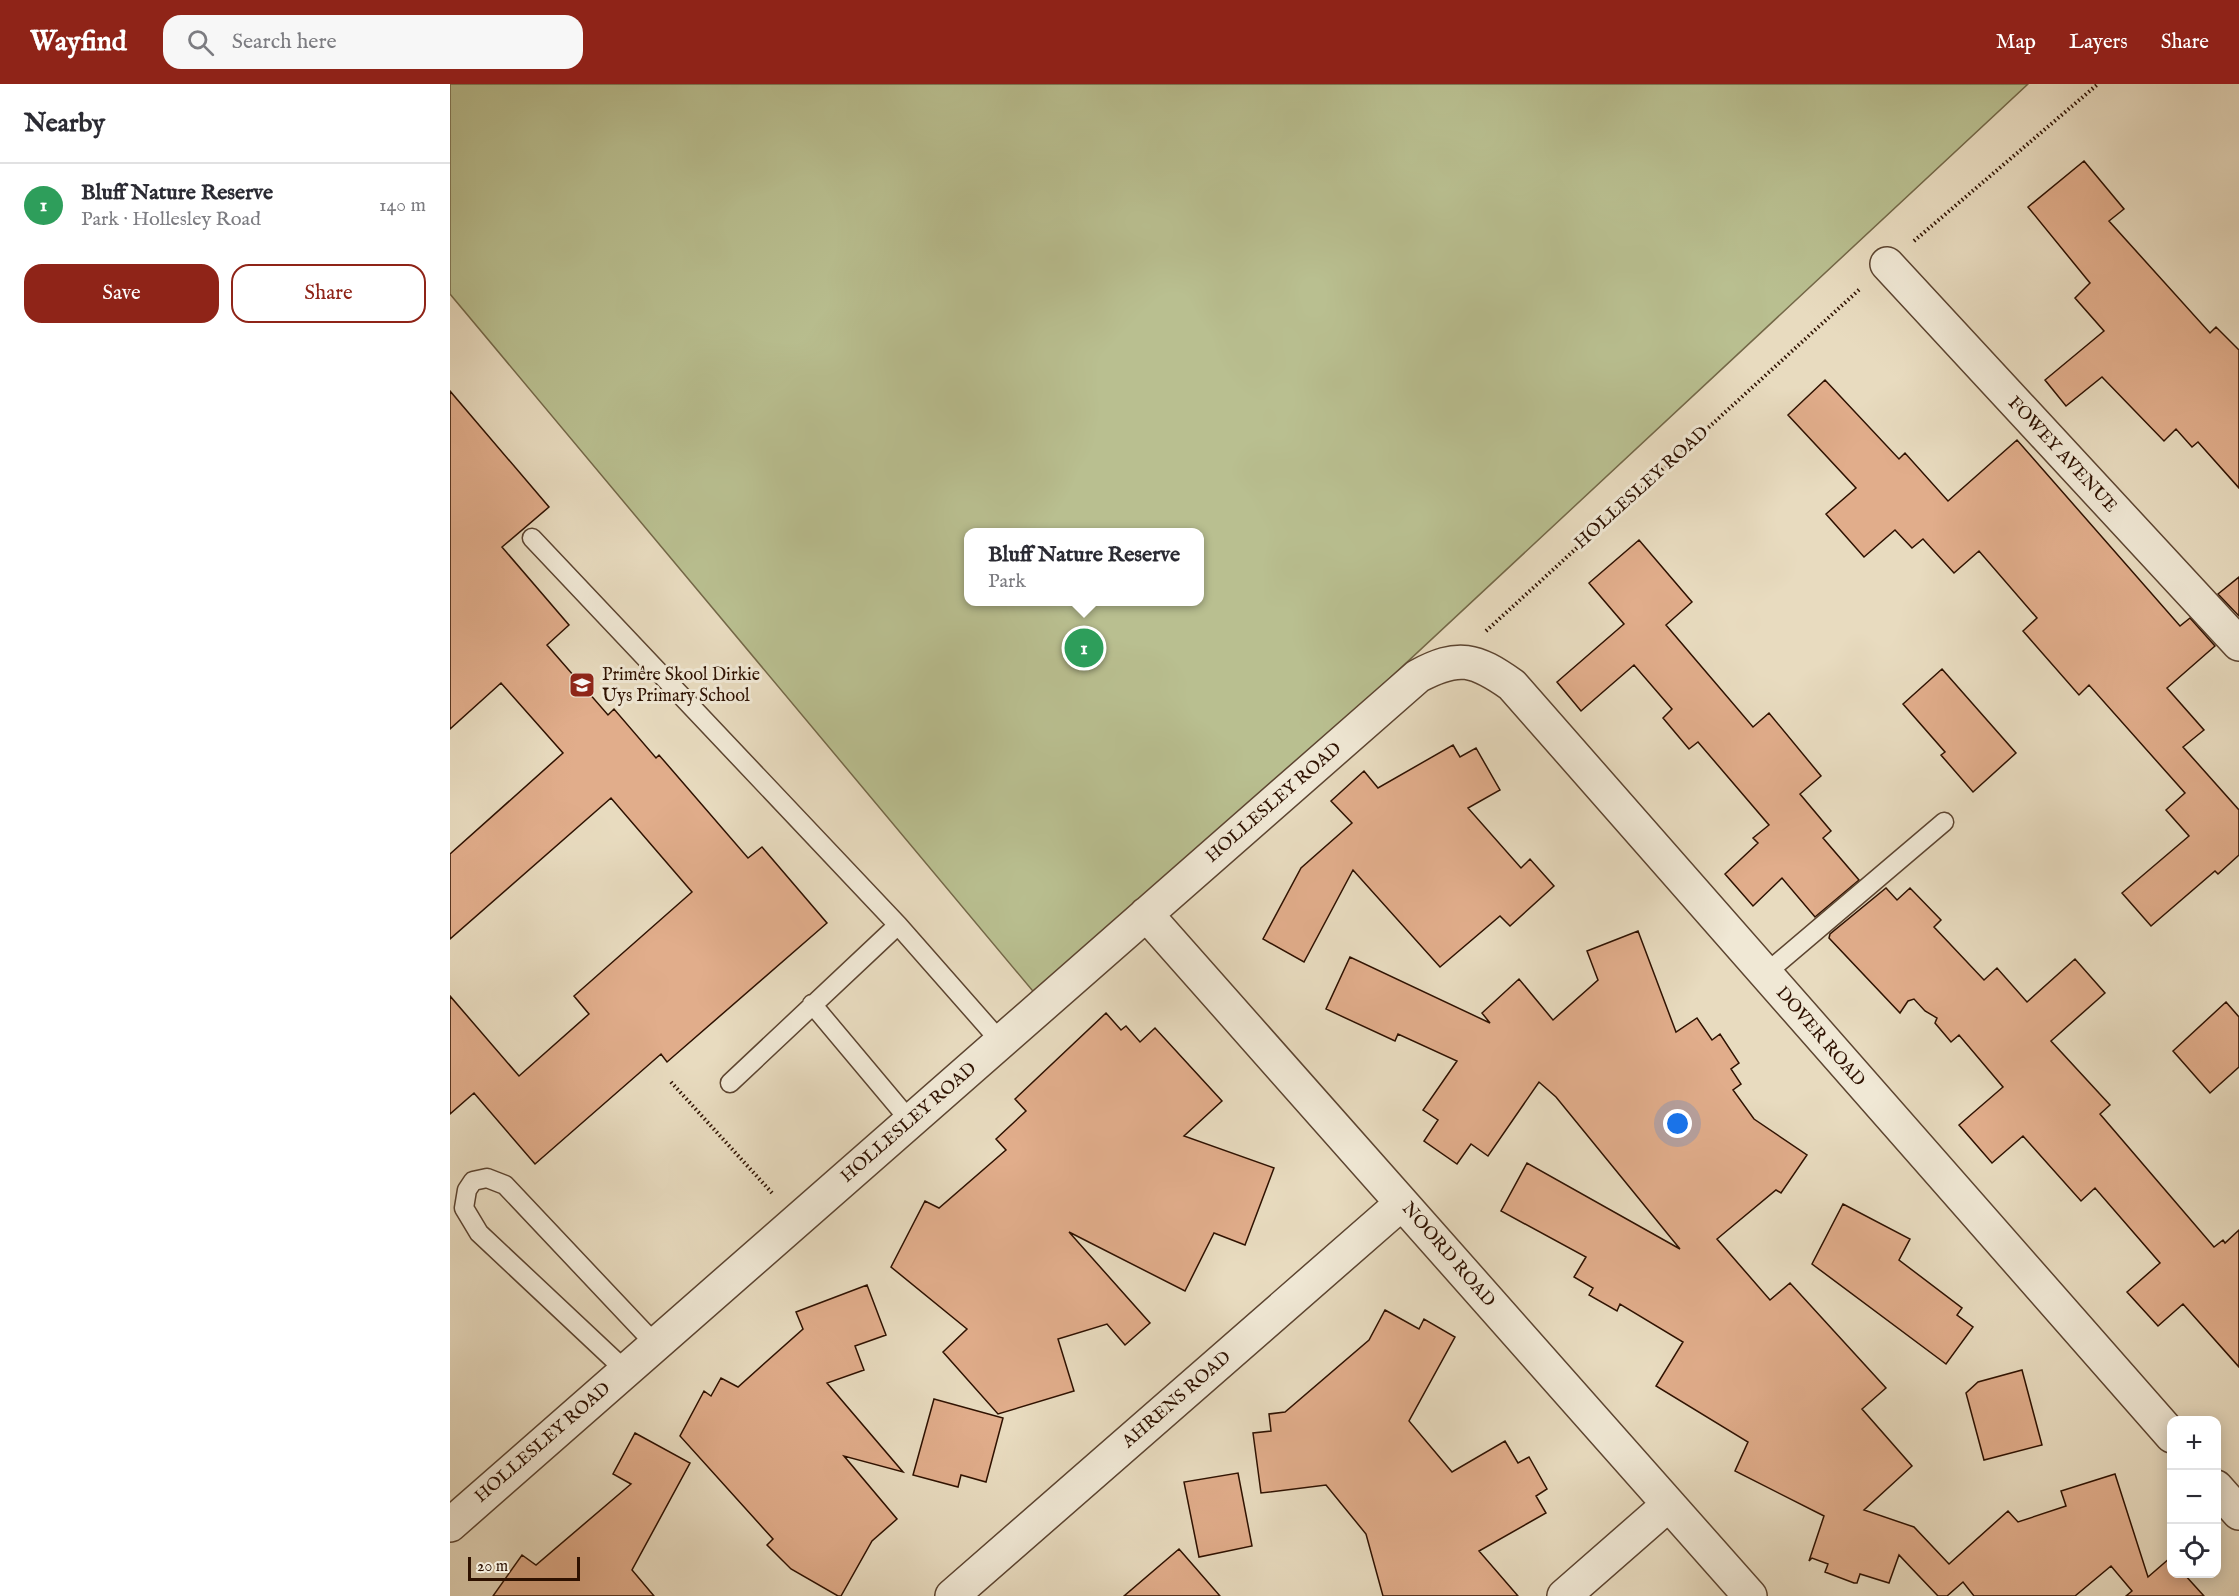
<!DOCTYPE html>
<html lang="en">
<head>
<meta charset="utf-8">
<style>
	body { margin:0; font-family:"IM FELL English",serif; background:#f7f7f7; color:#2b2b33 }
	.controls { position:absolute; right:18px; bottom:18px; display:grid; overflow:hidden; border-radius:12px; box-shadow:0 3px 15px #0003 }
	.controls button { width:54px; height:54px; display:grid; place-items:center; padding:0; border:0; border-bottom:2px solid #e1e1e2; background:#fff; color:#2b2b33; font:30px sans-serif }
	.scale { position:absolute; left:18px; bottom:15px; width:112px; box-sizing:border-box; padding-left:6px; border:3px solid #2e1100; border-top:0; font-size:16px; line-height:21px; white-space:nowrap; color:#2e1100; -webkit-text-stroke:4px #f0e8d5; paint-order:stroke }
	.you { position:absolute; left:1228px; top:1040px; width:21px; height:21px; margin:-15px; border:4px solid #fff; border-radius:50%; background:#1a73e8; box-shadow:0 0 0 9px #1a73e833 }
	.badge { display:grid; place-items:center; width:39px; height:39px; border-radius:50%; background:#8f2418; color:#fff; font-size:20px; font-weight:700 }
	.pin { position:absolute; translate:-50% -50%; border:3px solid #fff; box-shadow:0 2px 6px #0006 }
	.popup { position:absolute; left:514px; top:444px; width:240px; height:78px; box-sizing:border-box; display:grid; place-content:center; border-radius:12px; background:#fff; filter:drop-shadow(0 2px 4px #0005); font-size:20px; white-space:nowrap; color:#7c7c81 }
	.popup b { font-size:22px; color:#2b2b33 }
	.popup::after { content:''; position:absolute; left:50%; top:100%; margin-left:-12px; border:12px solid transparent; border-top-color:#fff }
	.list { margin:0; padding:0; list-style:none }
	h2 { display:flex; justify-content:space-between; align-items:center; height:78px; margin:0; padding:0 24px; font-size:26px }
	h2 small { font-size:20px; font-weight:400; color:#7c7c81 }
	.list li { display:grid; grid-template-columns:39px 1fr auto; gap:18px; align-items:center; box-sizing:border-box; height:84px; padding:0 24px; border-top:2px solid #e1e1e2 }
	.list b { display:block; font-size:22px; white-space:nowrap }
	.list p { margin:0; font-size:20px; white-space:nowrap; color:#7c7c81 }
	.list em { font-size:20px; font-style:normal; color:#7c7c81 }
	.actions { display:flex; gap:12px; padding:18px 24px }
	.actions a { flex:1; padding:14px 0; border:2px solid #8f2418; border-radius:18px; text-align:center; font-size:21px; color:#8f2418 }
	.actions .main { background:#8f2418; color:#fff }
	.icon { flex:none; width:33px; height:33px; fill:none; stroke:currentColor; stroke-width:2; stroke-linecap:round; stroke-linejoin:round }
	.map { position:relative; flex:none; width:1789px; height:1512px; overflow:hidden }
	header { display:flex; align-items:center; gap:36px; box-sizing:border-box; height:84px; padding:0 30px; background:#8f2418; color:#fff }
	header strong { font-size:28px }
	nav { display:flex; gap:33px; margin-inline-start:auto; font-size:21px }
	.search { width:420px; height:54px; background:#f7f7f7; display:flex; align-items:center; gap:15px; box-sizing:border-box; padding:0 21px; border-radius:18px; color:#7c7c81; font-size:22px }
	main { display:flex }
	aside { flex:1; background:#fff }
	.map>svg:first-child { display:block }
	.green { fill:#b9bf90; stroke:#746848; stroke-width:1.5; fill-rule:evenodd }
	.building { fill:#e1ad8b; stroke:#2e1100; stroke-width:1.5 }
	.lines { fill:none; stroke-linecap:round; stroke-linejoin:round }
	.service-casing { stroke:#5c4430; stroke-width:21 }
	.minor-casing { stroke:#5c4430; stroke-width:36 }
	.path { stroke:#2e1100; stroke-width:4; stroke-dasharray:1.5 3; stroke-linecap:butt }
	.service { stroke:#f0e8d5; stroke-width:18 }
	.minor { stroke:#f0e8d5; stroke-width:33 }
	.labels { text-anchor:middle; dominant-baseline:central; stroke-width:6; stroke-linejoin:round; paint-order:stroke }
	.street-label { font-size:18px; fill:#2e1100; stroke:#f0e8d5 }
	.poi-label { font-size:18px; fill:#2e1100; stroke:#f0e8d5; text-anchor:start }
</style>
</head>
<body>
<header>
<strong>Wayfind</strong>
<div class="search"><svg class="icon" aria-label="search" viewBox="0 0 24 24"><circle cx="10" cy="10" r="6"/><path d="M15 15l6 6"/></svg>Search here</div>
<nav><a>Map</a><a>Layers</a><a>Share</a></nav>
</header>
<main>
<aside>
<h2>Nearby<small></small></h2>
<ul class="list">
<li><span class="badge" style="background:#2e9e5b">1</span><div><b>Bluff Nature Reserve</b><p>Park · Hollesley Road</p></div><em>140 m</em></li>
</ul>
<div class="actions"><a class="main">Save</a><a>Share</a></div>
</aside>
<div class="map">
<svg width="1789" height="1512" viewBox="0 0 1789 1512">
	<rect width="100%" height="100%" fill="#e8dbbf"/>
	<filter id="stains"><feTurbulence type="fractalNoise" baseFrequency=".00333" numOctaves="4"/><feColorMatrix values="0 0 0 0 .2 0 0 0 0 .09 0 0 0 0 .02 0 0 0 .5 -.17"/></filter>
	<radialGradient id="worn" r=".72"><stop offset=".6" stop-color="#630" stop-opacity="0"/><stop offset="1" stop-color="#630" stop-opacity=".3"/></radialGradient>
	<path class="green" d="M0,0h1578l-986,918 -592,-708zM518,448h232v70h-232z"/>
	<path class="building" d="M1634,77l40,48 -15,12 101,112 6,-6 23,23v138l-41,-46 -6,5 -16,-18 -12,12 -62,-64 -36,29 -21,-26 59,-49 -29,-33 15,-15 -62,-76z
		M1375,296l74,79 6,-6 43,48 69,-61 163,186 10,-8 25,28 -48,42 37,42 -21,17 56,63v45l-21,19 -3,-3 -64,55 -29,-33 67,-57 -23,-26 19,-17 -96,-108 -10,10 -56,-64 14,-13 -58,-67 -25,22 -31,-34 -11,9 -17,-18 -31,27 -38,-43 30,-26 -68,-73z
		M0,307l99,116 -47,40 67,78 -22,20 61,70 6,-6 42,49 3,-3 89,103 14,-11 65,76 -160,139 -6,-8 -126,110 -61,-71 -24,21v-118l69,80 70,-62 -15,-18 118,-104 -81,-94 -161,141v-85l113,-101 -62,-70 -51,46z
		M1189,456l53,62 -26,23 87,102 16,-14 52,63 -21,18 31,37 -8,7 36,42 -44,37 -33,-39 -29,28 -28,-32 33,-31 -5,-5 16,-13 -71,-83 -9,7 -26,-31 9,-9 -38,-44 -53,46 -24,-29 67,-58 -35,-41z
		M1789,493v39l-21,-22z
		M1492,585l74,84 -43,39 -32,-37 4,-3 -42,-48z
		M1003,661l7,12 16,-9 24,42 -32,18 53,60 9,-9 24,27 -44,40 -10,-10 -60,51 -87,-97 -49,92 -41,-23 38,-71 51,-45 -21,-22 33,-30 14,17z
		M1436,804l11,12 13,-12 31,32 -7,7 50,53 13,-12 30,34 48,-43 30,34 -54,48 59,64 -10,9 114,133 9,-7 2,3 14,-13v137l-56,-63 -25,22 -31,-34 33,-29 -65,-75 -14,13 -58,-65 -31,27 -33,-38 44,-38 -44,-52 -8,7 -16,-19 2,-5 -12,-7 -11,-12 -6,2 -8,12 -71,-75 1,-4z
		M1188,847l38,101 21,-14 15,22 8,-6 19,29 -8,6 10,15 -8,6 21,29 53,36 -26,38 -5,-3 -59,49 53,61 20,-17 96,105 -24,21 50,57 -48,44 50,17 35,37 59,-53 10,11 48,-16 -5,-15 54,-17 33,103 22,-19 2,16h12l20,22h-78l6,-5 -21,-25 -36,30h-101l-11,-14 -16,14h-9l-39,-41 -10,28 -29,-9 -3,9h-3l-29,-11 3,-8 -16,-6 -3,3 15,-45 -89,-45 13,-29 -92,-56 27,-44 -63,-38 -3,7 -28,-16 4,-7 -19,-11 12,-20 -85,-46 26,-48 153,86 -124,-152 -17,-15 -51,74 -17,-12 -14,20 -33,-23 14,-21 -15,-10 34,-49 -59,-27 -3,7 -69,-32 24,-52 140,66 -8,-10 37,-34 34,41 45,-40 -11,-29z
		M1776,918l13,15v50l-29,26 -37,-42z
		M656,929l15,17 5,-4 14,16 15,-14 67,73 -38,35 90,32 -29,77 -31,-12 -29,58 -116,-59 81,91 -25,22 -18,-21 -49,15 16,52 -76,23 -55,-62 24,-23 -76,-62 34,-66 14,7 67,-58 -10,-11 30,-28 -11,-12z
		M1393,1120l67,35 -11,21 63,48 -5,7 16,12 -27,37 -134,-100z
		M417,1201l19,50 -31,11 9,24 -37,13 76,89 -59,-16 53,63 -25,22 -31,55h-3l-47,-27 -24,-24 6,-6 -93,-103 24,-45 7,5 10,-18 17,9 65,-58 -7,-17z
		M935,1226l34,19 5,-10 31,18 -46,84 43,51 53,-31 13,22 11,-6 18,32 -11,7 10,17 -67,38 39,45h-135l-17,-62 -40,-49 -65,8 -8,-60 18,-2 -2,-17 16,-2 84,-72z
		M1572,1286l20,75 -58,15 -18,-67 12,-11z
		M484,1315l69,19 -17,64 -25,-7 -3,12 -45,-12z
		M185,1349l55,30 -58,107 22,26h-161l29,-41 14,10 95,-81 -18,-10z
		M788,1389l14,73 -53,11 -15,-75z
		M729,1465l41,47h-96z"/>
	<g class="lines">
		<g class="service-casing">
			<path id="service" d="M82,454l366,387
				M1315,890l179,-152
				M362,920l99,118
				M280,999l168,-158 103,117
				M176,1287l-147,-138 -15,-25 3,-18 6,-9 14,-3 18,7 152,161"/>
		</g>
		<g class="minor-casing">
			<path id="minor" d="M1437,180l352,380
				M696,830l604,682
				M1766,1403l23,26
				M0,1441l968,-849c41,-22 57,-17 94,9l660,751
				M502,1512l450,-393
				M1114,1512l104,-91"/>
		</g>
		<path class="path" d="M1464,157l184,-157
			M1036,547l375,-343
			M221,998l102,112"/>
		<use href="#service" class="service"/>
		<use href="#minor" class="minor"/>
	</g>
	<defs>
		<g id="school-square" transform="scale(1.35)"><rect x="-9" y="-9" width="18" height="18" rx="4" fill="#8f2418" stroke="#f0e8d5"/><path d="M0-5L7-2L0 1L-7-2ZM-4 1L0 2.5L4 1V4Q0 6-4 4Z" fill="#fff"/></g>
	</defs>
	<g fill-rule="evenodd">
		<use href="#school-square" x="132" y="601"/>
	</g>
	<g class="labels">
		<g class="street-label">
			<text transform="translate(1612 371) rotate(47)">FOWEY AVENUE</text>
			<text transform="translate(1192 404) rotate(-42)">HOLLESLEY ROAD</text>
			<text transform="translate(824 719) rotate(-41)">HOLLESLEY ROAD</text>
			<text transform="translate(1370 953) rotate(49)">DOVER ROAD</text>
			<text transform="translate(459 1039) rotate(-41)">HOLLESLEY ROAD</text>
			<text transform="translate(998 1171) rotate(49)">NOORD ROAD</text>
			<text transform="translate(727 1316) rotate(-41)">AHRENS ROAD</text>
			<text transform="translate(93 1359) rotate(-41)">HOLLESLEY ROAD</text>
		</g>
		<g class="poi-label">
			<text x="152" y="591">Primêre Skool Dirkie<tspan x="152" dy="21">Uys Primary School</tspan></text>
		</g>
	</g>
	<rect width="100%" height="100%" filter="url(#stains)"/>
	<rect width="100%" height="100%" fill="url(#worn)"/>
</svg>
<div class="controls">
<button>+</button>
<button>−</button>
<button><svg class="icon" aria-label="locate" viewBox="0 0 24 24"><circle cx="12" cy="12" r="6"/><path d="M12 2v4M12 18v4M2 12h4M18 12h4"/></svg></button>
</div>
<div class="scale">20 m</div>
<div class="you"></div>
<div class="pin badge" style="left:634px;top:564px;background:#2e9e5b">1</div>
<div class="popup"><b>Bluff Nature Reserve</b>Park</div>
</div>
</main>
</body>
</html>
